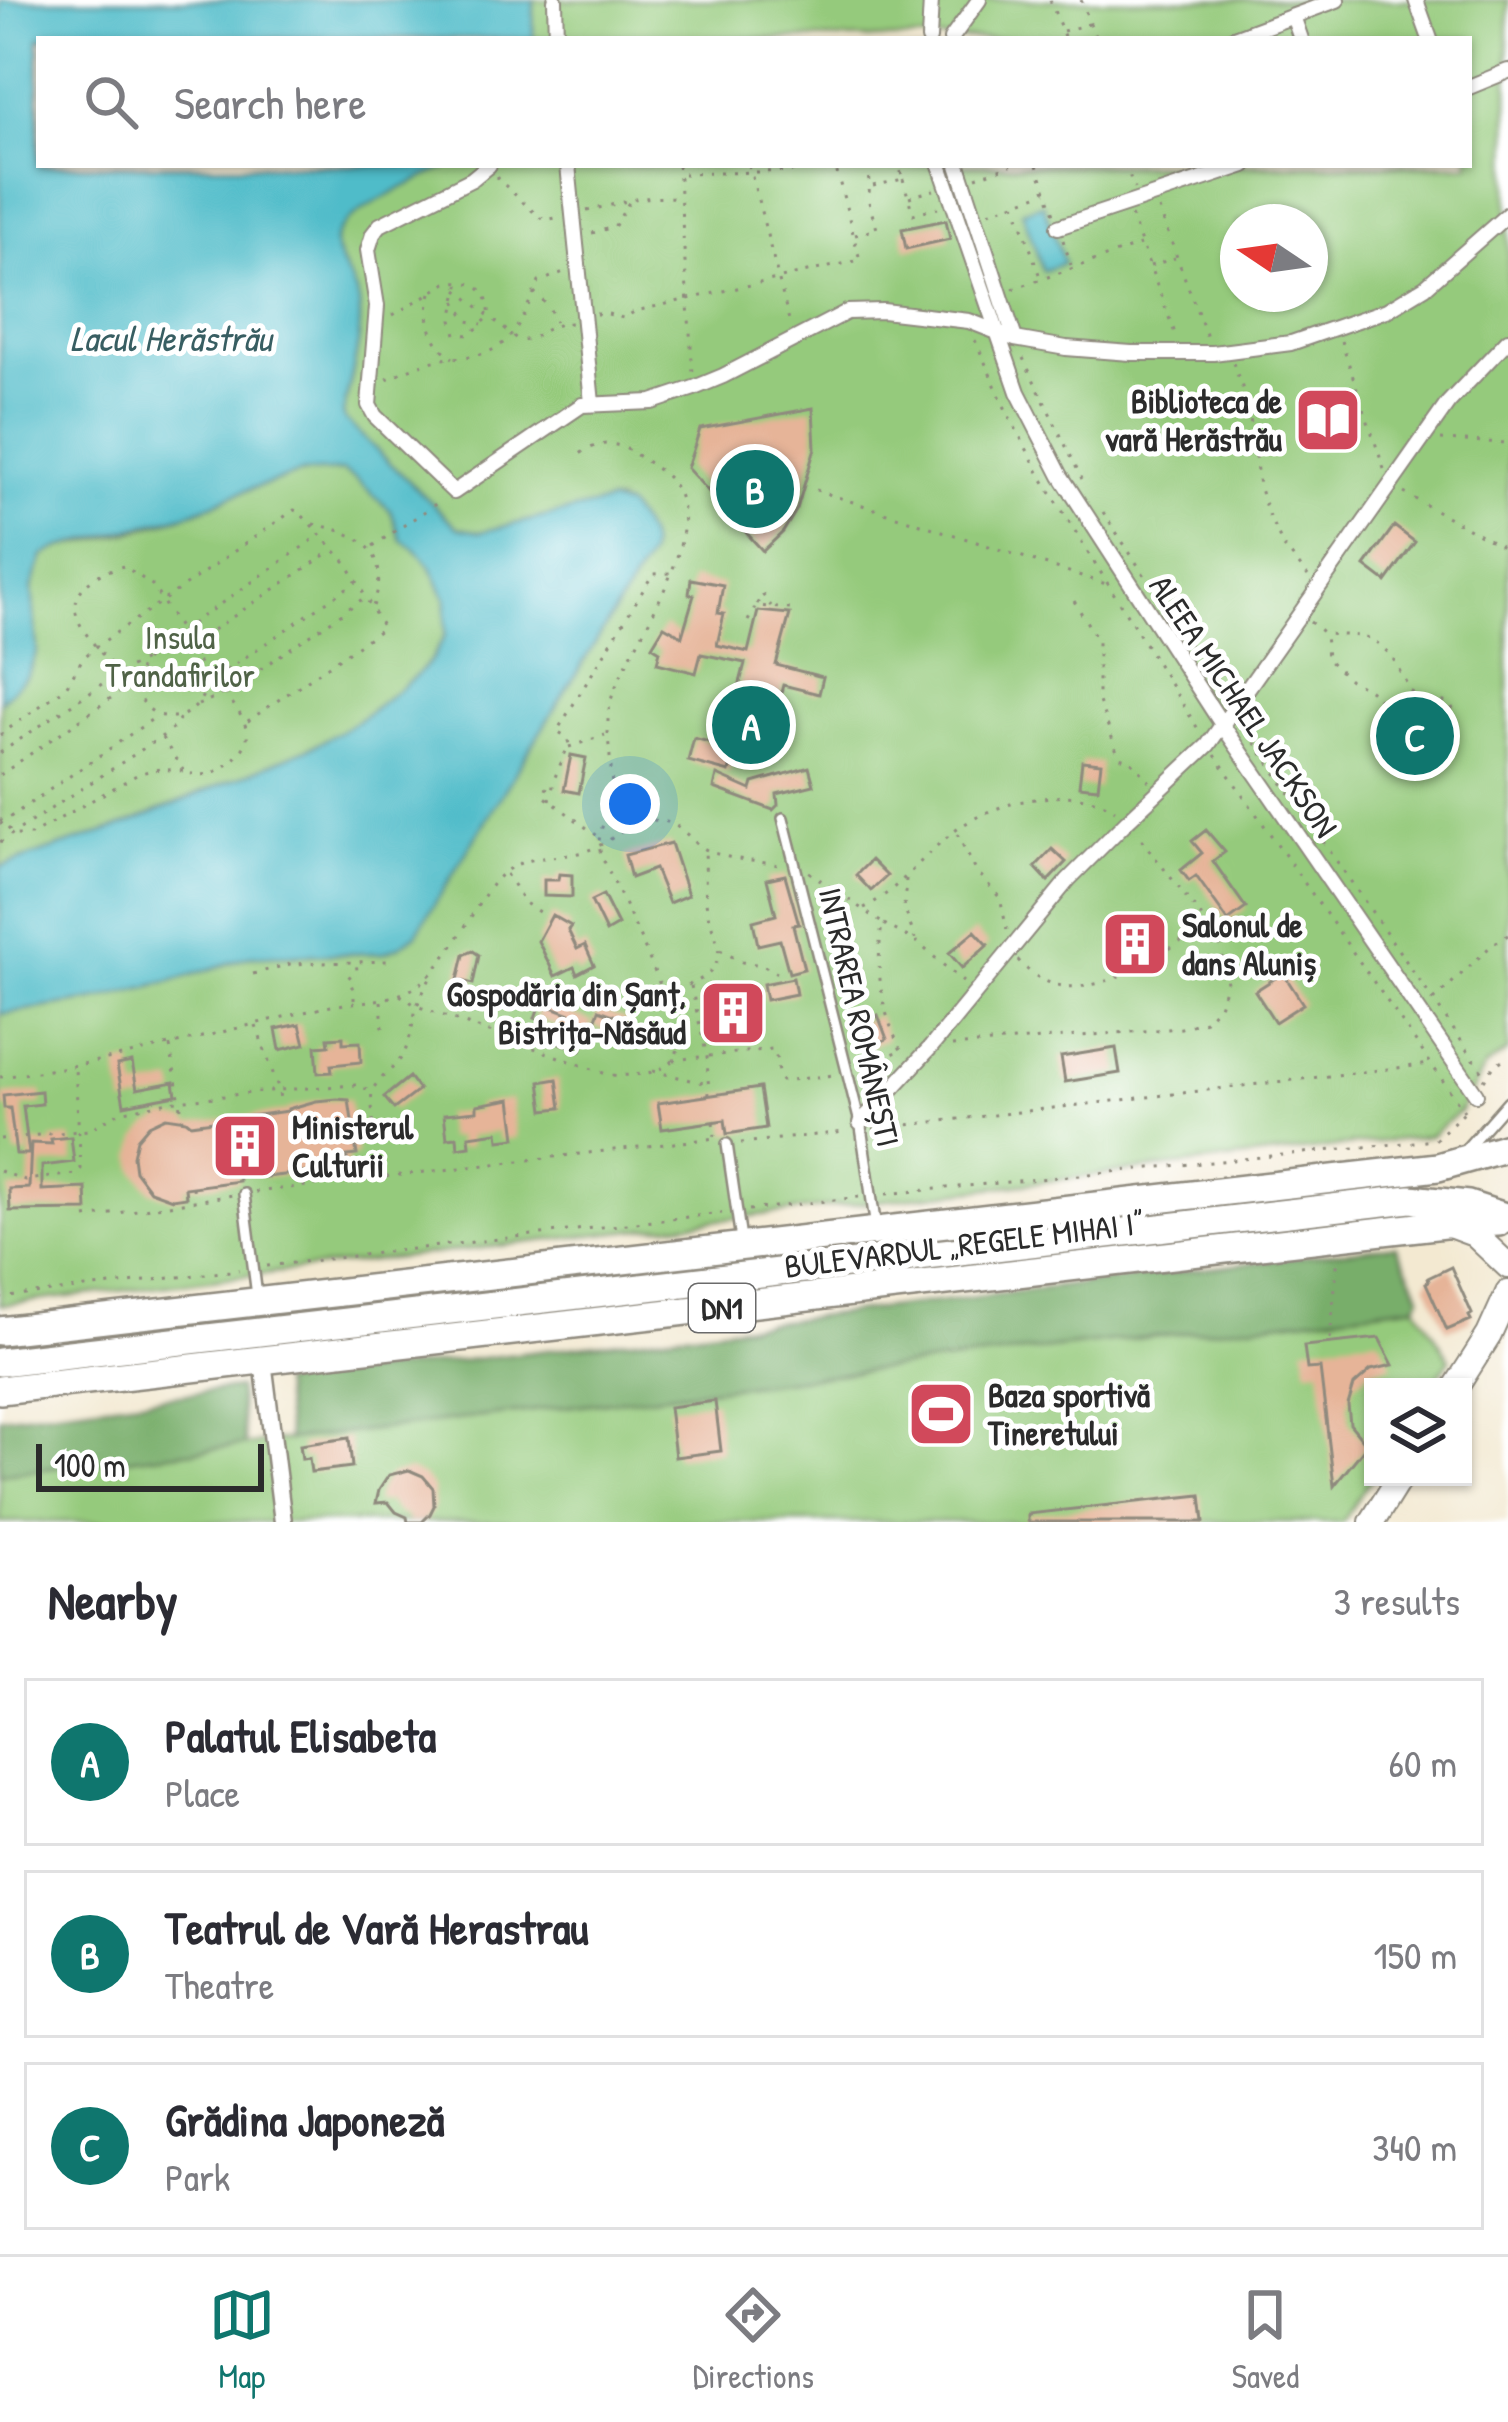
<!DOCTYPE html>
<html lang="en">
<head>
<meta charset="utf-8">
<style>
	body { margin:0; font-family:"Patrick Hand",sans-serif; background:#f2f2f3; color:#2b2b33 }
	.controls { position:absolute; right:36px; bottom:36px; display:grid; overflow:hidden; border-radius:0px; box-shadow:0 3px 9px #0004 }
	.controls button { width:108px; height:108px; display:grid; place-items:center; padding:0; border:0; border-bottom:3px solid #e1e1e2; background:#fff; color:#2b2b33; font:60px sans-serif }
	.compass { position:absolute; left:1220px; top:204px; width:108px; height:108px; border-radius:50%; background:#fff; box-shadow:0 3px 9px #0004; rotate:283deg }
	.scale { position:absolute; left:36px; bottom:30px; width:228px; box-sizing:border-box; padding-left:12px; border:6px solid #2b2b2b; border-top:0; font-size:33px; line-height:42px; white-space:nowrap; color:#2b2b2b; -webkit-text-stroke:9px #fff; paint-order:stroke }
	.you { position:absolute; left:630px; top:804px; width:42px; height:42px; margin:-30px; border:9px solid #fff; border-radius:50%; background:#1a73e8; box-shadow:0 0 0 18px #1a73e833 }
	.badge { display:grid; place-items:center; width:78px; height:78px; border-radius:50%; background:#0f766e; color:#fff; font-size:39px; font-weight:700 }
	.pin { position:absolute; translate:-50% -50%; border:6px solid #fff; box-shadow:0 3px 12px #0006 }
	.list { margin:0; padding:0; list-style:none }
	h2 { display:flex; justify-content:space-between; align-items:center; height:156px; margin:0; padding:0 48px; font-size:51px }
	h2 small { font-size:39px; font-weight:400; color:#7c7c81 }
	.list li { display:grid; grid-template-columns:78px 1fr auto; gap:36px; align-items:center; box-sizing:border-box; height:168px; margin:0 24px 24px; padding:0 24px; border:3px solid #e1e1e2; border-radius:0px }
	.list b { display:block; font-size:45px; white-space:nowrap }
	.list p { margin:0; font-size:39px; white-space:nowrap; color:#7c7c81 }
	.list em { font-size:39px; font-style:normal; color:#7c7c81 }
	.icon { flex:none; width:66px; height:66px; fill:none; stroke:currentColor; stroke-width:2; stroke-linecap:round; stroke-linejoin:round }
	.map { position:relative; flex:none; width:1508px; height:1522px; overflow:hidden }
	.search { position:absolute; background:#fff; box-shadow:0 3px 9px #0004; left:36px; right:36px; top:36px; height:132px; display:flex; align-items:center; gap:30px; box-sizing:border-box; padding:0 42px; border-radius:0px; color:#7c7c81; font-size:45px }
	.sheet { height:732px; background:#fff }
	nav { display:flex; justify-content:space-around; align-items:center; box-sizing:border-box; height:168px; border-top:3px solid #e1e1e2; background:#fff; font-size:33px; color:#7c7c81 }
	nav a { display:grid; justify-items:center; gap:6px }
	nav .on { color:#0f766e }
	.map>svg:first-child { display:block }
	.green { fill:#95ca7b; stroke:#607a53; stroke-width:3; fill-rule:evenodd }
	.forest { fill:#78ae6b; stroke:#526c4b; stroke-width:3 }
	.water { fill:#4fbcc9; stroke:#3d747a; stroke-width:3 }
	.building { fill:#e6b498 }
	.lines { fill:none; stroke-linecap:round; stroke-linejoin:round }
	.service-casing { stroke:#8f8a7e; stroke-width:14 }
	.pedestrian-casing { stroke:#8f8a7e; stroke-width:18 }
	.minor-casing { stroke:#8f8a7e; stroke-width:21 }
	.secondary-casing { stroke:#8f8a7e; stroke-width:28 }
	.primary-casing { stroke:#8f8a7e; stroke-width:32 }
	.path { stroke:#8f8a7e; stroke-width:3; stroke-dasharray:3 9; stroke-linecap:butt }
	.service { stroke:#fff; stroke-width:9 }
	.pedestrian { stroke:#fff; stroke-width:14 }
	.minor { stroke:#fff; stroke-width:16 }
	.secondary { stroke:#fff; stroke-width:24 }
	.primary { stroke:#fff; stroke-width:27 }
	.labels { text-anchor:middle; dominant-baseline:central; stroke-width:10; stroke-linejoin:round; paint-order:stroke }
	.shield { fill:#fff; stroke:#6b6b6b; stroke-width:3 }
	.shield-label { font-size:30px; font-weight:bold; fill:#2b2b2b }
	.poi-label { font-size:33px; font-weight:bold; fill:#2b2b2b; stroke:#fff; text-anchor:start }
	.park-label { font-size:33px; fill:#506347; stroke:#fff }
	.street-label { font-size:33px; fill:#2b2b2b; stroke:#fff }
	.water-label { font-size:36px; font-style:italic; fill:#385e62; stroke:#fff }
</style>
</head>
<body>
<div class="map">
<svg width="1508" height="1522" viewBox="0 0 1508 1522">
	<rect width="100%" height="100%" fill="#fff"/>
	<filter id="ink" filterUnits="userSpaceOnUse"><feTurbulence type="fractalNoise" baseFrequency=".00833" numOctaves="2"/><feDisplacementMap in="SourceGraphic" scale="24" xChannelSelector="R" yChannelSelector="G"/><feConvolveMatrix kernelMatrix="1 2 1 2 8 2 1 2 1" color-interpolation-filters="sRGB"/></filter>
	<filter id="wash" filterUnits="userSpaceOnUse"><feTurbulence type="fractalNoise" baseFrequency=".004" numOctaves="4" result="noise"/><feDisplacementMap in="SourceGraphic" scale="48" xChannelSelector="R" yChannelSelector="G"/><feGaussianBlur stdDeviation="2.7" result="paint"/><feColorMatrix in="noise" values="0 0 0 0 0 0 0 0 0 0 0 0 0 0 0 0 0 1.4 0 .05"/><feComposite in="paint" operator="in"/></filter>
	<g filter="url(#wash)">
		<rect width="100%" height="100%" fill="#f3e9d1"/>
		<path class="green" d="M534,0h974v1051l-23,16 -25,44 -30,25 -1430,169v-291l93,-14 86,-21 72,-23 132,-3 17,-7 218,-444h-9l-129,30 -22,-4 -113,-108 -2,-6c7,-36 21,-74 16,-112 -3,-20 -25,-43 -24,-61 1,-28 92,-64 116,-76h1018v-126h-936zM1238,222h72v72h-72z
			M324,470l18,1 14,8 35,32 10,28 14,10 15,16 16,34 1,18 -2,18 -12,23 -16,17 -59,46 -42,24 -191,80 -125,42v-165l28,-28 9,-23 -5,-63 11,-32 15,-8c44,-8 88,-19 130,-34 45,-17 87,-39 136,-44z
			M1416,1305l34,54 -19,28h-58v89l-31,46h-1342v-48z"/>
		<path class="forest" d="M1396,1245l25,51 -5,9 -1128,135 -7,-57z
			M238,1388l7,57 -245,29v-57z"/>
		<path class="water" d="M0,0h534l-1,39h-494v126h412c-24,12 -115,48 -116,76 -2,18 21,41 24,61 5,37 -9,76 -16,112l2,6 113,108 22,4 129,-30 17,4c11,14 29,32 22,51l-232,377 -16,12 -17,7 -132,3 -72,23 -86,21 -93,14v-147l125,-42 191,-80 42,-24 59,-46 16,-17 12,-23 1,-36 -16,-34 -15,-16 -14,-10 -10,-28 -35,-32 -14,-8 -41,2 -57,18 -59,24 -127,33 -15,8 -11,32 5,63 -9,23 -28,28z
			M1043,204l21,59 -21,8 -21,-60z"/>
		<g id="blocks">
			<path class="building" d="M946,220l4,19 -44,10 -4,-20z
				M813,408l2,40 -18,61 -14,23 -20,19 -76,-83 13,-39z
				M1394,526l21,16 -29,40 -21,-16z
				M691,579l32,6 -5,28 6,1 -7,31 31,7 10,-41 32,3 -14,51 47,12 -4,17 -36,-9 -20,78 -30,-7 -4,16 -41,-11 6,-23 30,8 21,-83 -44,-9 -5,19 -39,-10 3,-12 -8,-5 12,-20 18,10 12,-41 -5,-1z
				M571,755l15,3 -7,35 -15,-3z
				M1082,761l19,2 -3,25 -19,-2z
				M809,767l5,18 -37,9 1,11 -5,5 -59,-22 3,-13 34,15 2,-7z
				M1206,830l19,22 -12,9 33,47 -18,13 -32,-45 -7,5 -8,-11 21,-17 -10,-12z
				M671,843l17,52 -19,8 -14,-34 -24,9 -6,-23z
				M1052,849l14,13 -18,19 -13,-14z
				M871,860l16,16 -16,15 -15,-16z
				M559,874l13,1v22l-28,-1v-16h14z
				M785,875l14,49 -6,1 11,44 -15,4 -9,-33 -22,5 -5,-24 23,-6 -9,-36z
				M603,895l15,30 -12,7 -15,-31z
				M552,915l19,11 -3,4 9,19 8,-4 9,20 -17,9 -3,-7 -19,9 -17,-35z
				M1145,925l11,20 -31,18 -12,-20z
				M975,931l13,14 -26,23 -13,-15z
				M473,951l6,4 -6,29 -15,-4 6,-25z
				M1283,973l20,31 -28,18 -20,-31z
				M793,978l3,16 -30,6 -3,-16z
				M542,998l12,4 -2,5 40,15 -11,28 -21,-7 5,-14 -30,-11z
				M753,999l3,23 -43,5 -3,-23z
				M599,1010l28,10 -6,16 -28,-10z
				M878,1015l9,24 -19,8 -10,-24z
				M300,1024l5,20 -25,6 -4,-21z
				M343,1037v6l17,-1 1,20 -30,3 1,7 -14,1 -2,-27 13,-1 -1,-7z
				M1116,1048l4,25 -55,9 -4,-25z
				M132,1062l5,27 37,-7 2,13 -52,10 -7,-40z
				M409,1077l10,13 -25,19 -10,-12z
				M557,1079l4,29 -17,2 -4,-28z
				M760,1088l6,40 -39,6 -2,-14 -63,9 -4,-26z
				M41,1091l1,13 -19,2 6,48h-13l-6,-46h-6l-1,-13z
				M337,1099l12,1 8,55 -10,1 1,12 -83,9 -2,-7 -25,2 1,9 -54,7 1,9 -14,2 -22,-8 -15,-20 -2,-15 4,-17 12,-14 17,-8 20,3 5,4 97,-13v-2l28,-8z
				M511,1099l5,39 -17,2 -1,-8 -29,4 1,10 -12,2 -1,-11 -10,1 -3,-24 33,-3v-6z
				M71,1137l3,25 -32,4v24l44,-2 1,22 -77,1 -1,-22 20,-1 2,-45 21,1 -1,-5z
				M1451,1267l21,47 -3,2 2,4 -24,10 -21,-47 3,-2 -1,-3z
				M1379,1338l14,27 -22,5 -17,15 -6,20 2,19 17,21 -33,41 -14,-118 -13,1 -3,-23z
				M715,1401l6,50 -46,6 -6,-50z
				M349,1438l3,29 -41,5 -2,-14 -7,1 -2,-14z
				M409,1470l14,6 10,12 1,18 -4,8 -8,8h-14l-1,-5 -11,-5 -8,-10 -12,1 3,-13 10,-15z
				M1201,1495l3,27h-176v-8z"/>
		</g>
	</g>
	<g filter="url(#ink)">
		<use href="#blocks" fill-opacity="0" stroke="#8f8a7e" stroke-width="3"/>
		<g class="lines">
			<g class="service-casing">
				<path id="service" d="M783,818l78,309 15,101
					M727,1144l14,96
					M1464,1151l44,-50
					M244,1194l13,102"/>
			</g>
			<g class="pedestrian-casing">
				<path id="pedestrian" d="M555,0l1,39
					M1416,0l14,39
					M1293,16l8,23
					M929,39l2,-39
					M951,39l28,-39
					M1231,39l106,-39
					M1469,87l39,-16
					M489,165l-17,14 -92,46 -7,9 -5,16 9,56 -8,99 6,11 79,76 128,-87 70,-3 42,-14 29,-12 124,-64 36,-1 86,10 46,18 51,9 65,5h82l78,-10 96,-33 38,-23 83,-73
					M568,165l24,238
					M940,165l78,227 43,84 162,250 253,368
					M958,165l57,174
					M1058,227l187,-62
					M860,1123l71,-76 137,-167 59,-59 81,-76 240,-342 60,-63"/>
			</g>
			<g class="minor-casing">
				<path id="minor" d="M263,1361l20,161"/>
			</g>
			<g class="secondary-casing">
				<path id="secondary" d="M1447,1224l27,10 34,32
					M1456,1387l33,-52 19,-42
					M1372,1522l28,-45"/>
			</g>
			<g class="primary-casing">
				<path id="primary" d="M0,1331l1438,-164 70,-20
					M0,1362l1410,-163 58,6 40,13
					M0,1390l1444,-166 54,-2"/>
			</g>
			<path class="path" d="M1050,0l15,39
				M1081,0l15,39
				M1063,31l26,-7
				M678,165l15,209
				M749,165l41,159
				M1037,165l17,49
				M1126,165l8,24
				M683,174l114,-3 27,-6
				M496,177l43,40 7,3 14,-3
				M976,177l35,-12
				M903,179l10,35 25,-6
				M873,186l30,-7 -4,-14
				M909,197l25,-7
				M1015,203l26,77
				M1159,209l49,131
				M587,211l52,-13 39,-1
				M989,212l57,-20
				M1131,216l45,120
				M592,233l22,-6 17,-28
				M855,235l22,-6c-2,-8 -7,-19 -8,-28 0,-15 2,-23 -6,-36
				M1063,240l8,25
				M1150,266l25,-8
				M1013,289l127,-44
				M458,290l61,51c22,-2 25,-17 52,-18
				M534,292l15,15 6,15
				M431,293c-7,26 -1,49 22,65
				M456,301l12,20 14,3
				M596,314h12l15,4 13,-7 224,-51 -25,-95
				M393,315l54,-32c25,-5 44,6 42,34l-19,18 -14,-1 -4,-14 8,-39
				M975,340l32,72 35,66 158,254
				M1341,341l43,128
				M1023,358l59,121
				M1233,363l15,40 11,83 10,31 15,30 24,29
				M387,379c20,-9 42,-19 64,-21 24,-2 44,-3 61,-24 11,-14 19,-36 27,-52l27,-11
				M1441,440l67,3
				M816,490l290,94
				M1404,493l104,57
				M1103,512l120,183
				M313,524c51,10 80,28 59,85
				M373,546l67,-45
				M1074,601l24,40v58l21,58 11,3 19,21
				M757,604l5,-10 9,12
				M748,621l8,-15 35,3
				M1310,622l15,12 38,2 13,6 15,13 23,42 36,6c6,11 6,19 -2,29l-19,4 -11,-4 -50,-43 -18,-9 -23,-21 -2,-25
				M166,648l5,-10 149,-103
				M137 683a34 34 0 1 1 68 0a34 34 0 1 1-68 0Z
				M183,650l147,-98
				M118,673c-11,-14 -36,-40 -41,-56 -8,-31 24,-46 47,-51l28,19 29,46
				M206,684l151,-103
				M198,705l27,-12 139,-95
				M1241,723l244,352
				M0,735l65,-47 18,-30 14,-12 197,-136 5,2 47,50 37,66 -138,95
				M162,738l23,35c9,1 20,4 29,-1 12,-5 32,-21 33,-34 2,-15 -13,-32 -21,-44
				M569,747l36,-12
				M0,753l118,-80 27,-13
				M1215,755l249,356
				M0,775l137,-95
				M547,787l-3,9 55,41
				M612,798l17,15 21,5
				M550,800l5,-23 14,-33 -2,-7 -10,-6 96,-157 18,-1
				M0,819l14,16h17l109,-62 20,-4 23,2
				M0,824l157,-108
				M957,834l18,35 25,29 7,32
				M0,842l161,-105 12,-9 9,-13
				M809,872l73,51c-6,49 -3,82 19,127
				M506,874l19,29 17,11
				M906,879l-2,28 11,32
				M864,908c37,-19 59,-54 92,-78 29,-21 61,-30 96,-33 22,-2 45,0 63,13
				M884,924l33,18 46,40
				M720,950l22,12 20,3 15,8
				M1018,960c54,64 137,-3 188,-35
				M253,974l37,-10 97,-3
				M691,986l16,71 2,39
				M665,992c23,-7 58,-14 53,-46 -2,-12 -9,-24 -11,-37 -3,-19 -1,-40 -2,-59
				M400,995l17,11 192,69c20,1 56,1 67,-20 12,-22 -51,-149 -64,-177 -4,-10 -13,-24 -13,-34 0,-14 9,-30 11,-44 6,-33 -8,-66 1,-100 16,-55 105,-164 60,-219 -9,-10 -25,-20 -36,-27 -22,-15 -38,-12 -58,2
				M354,1000v-9l-6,-13 9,-8 -1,-8
				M1434,1000l59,-56 15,-9
				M381,1001l2,28
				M456,1014l9,-32
				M256,1026l23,64 1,14
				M170,1046l13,73
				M952,1046l229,-18 24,-7 14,-15 8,-23 -7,-42 -82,-106
				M673,1060l99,-11c8,8 2,23 10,32l52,-6
				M861,1069l40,-19
				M653,1071l55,13
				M0,1077c110,-13 215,-45 322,-69 29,-7 64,-5 90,-19 33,-17 59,-79 83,-108 29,-33 65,-17 101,-34 22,-10 41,-31 66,-26 21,3 28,21 45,29 21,10 50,11 72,15
				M1484,1080l11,-15 13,-9
				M713,1122l2,14
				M873,1129l558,-65
				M0,1139l88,-9 32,-18 48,-10 111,-12 77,-5 16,6
				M741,1143l104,-11
				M376,1158c0,-12 -6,-63 -4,-67 6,-13 23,-22 31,-36 8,-15 9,-30 13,-46 4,-12 11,-24 16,-35
				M0,1171l25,9 51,-6 5,-5 -6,-100
				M193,1187l1,11
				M255,1192l461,-54
				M886,1194l549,-54 32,-31
				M749,1210l110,-13
				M86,1218l147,-23
				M267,1266l455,-53
				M0,1298l239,-28
				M1330,1339l8,-83"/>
			<use href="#service" class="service"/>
			<use href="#pedestrian" class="pedestrian"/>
			<use href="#minor" class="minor"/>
			<use href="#secondary" class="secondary"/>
			<use href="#primary" class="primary"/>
		</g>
	</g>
	<defs>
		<g id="library-square" transform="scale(3.45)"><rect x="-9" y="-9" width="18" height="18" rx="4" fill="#d1495b" stroke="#fff"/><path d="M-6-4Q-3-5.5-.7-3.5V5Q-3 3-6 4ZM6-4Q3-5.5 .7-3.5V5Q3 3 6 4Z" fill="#fff"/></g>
		<g id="building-square" transform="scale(3.45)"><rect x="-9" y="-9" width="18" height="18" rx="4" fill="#d1495b" stroke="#fff"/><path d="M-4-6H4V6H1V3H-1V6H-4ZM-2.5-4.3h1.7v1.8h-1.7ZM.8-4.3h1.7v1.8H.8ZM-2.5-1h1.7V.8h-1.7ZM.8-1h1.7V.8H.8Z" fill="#fff"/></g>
		<g id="stadium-square" transform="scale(3.45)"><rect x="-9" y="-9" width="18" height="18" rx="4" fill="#d1495b" stroke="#fff"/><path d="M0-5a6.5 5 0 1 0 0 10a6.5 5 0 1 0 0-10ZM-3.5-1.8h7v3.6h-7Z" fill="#fff"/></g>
	</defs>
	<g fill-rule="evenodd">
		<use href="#library-square" x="1328" y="420"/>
		<use href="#building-square" x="1135" y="944"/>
		<use href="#building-square" x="733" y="1013"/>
		<use href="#building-square" x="245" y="1146"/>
		<use href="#stadium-square" x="941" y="1414"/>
	</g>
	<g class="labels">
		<rect class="shield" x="689" y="1284" width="66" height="48" rx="9"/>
		<g class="shield-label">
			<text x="722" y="1308">DN1</text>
		</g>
		<g class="poi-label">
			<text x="1282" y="401" text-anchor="end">Biblioteca de<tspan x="1282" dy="38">vară Herăstrău</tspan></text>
			<text x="1182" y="925">Salonul de<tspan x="1182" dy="38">dans Aluniș</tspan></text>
			<text x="686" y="994" text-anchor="end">Gospodăria din Șanț,<tspan x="686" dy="38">Bistrița-Năsăud</tspan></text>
			<text x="292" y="1127">Ministerul<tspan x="292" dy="38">Culturii</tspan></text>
			<text x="988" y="1395">Baza sportivă<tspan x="988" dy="38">Tineretului</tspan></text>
		</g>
		<g class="park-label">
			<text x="180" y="637">Insula<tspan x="180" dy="38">Trandafirilor</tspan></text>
		</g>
		<g class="street-label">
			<text transform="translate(1244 706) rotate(56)">ALEEA MICHAEL JACKSON</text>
			<text transform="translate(860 1017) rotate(77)">INTRAREA ROMÂNEȘTI</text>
			<text transform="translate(964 1244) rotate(-7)">BULEVARDUL „REGELE MIHAI I”</text>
		</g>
		<g class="water-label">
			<text x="171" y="337">Lacul Herăstrău</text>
		</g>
	</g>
</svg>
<div class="controls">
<button><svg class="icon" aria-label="layers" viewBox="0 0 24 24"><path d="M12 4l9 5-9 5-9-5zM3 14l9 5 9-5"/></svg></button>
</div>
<svg class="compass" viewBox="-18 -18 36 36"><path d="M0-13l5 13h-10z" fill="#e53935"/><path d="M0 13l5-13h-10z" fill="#7c7c81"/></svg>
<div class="scale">100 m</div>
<div class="you"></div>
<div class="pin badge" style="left:751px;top:725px">A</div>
<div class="pin badge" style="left:755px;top:489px">B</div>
<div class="pin badge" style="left:1415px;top:736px">C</div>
<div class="search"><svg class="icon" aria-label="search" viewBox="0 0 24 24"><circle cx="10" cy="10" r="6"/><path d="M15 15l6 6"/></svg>Search here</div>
</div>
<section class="sheet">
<h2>Nearby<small>3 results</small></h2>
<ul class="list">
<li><span class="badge">A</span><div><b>Palatul Elisabeta</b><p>Place</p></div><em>60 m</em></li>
<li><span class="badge">B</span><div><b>Teatrul de Vară Herastrau</b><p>Theatre</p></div><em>150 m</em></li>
<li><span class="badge">C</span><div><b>Grădina Japoneză</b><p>Park</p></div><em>340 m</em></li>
</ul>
</section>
<nav>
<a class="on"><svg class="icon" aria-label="map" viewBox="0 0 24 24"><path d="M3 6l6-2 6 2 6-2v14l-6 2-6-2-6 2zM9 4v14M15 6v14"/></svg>Map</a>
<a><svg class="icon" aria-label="directions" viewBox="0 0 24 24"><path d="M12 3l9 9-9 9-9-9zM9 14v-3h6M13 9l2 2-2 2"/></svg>Directions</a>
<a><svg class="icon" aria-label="saved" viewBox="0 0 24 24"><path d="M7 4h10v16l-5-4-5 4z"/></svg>Saved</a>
</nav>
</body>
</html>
